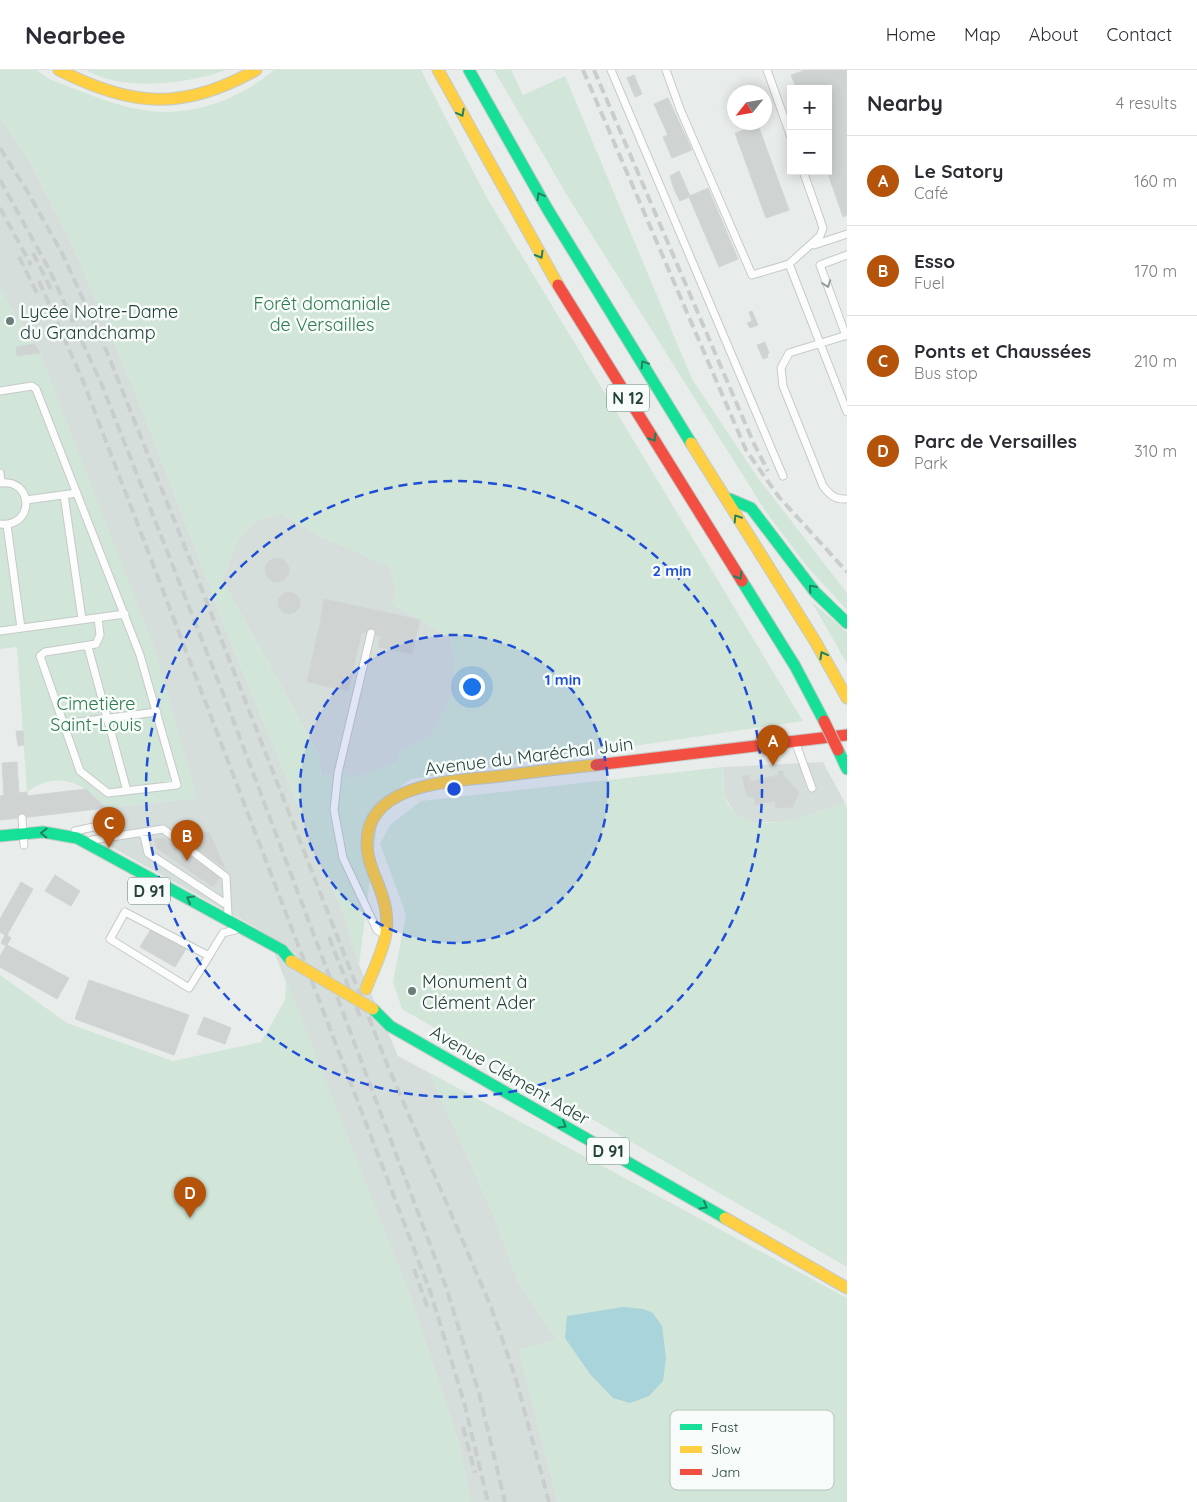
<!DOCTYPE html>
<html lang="en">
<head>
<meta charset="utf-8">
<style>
	body { margin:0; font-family:Quicksand,sans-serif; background:#f2f2f3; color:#2b2b33 }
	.controls { position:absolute; right:15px; top:15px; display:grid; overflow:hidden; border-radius:0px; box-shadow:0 2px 12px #0003 }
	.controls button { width:45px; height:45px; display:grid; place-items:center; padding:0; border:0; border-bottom:1px solid #e1e1e2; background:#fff; color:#2b2b33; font:25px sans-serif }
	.compass { position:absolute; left:727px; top:15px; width:45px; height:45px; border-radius:50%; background:#fff; box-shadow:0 2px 12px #0003; rotate:239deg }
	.you { position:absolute; left:471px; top:616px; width:18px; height:18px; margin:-12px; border:4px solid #fff; border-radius:50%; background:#1a73e8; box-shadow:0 0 0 8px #1a73e833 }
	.badge { display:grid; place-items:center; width:32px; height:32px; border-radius:50%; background:#b45309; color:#fff; font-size:16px; font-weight:700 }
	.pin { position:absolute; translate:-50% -41px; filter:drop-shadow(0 1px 2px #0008) }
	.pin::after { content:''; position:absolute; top:26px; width:18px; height:15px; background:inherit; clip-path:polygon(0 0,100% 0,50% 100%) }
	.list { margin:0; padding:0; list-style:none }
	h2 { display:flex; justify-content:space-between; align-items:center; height:65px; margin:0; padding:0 20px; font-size:21px }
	h2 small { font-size:16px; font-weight:400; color:#7c7c81 }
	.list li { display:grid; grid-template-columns:32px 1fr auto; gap:15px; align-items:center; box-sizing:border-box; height:90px; padding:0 20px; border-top:1px solid #e1e1e2 }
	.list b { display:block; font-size:19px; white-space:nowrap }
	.list p { margin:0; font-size:16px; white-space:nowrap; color:#7c7c81 }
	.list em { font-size:16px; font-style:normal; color:#7c7c81 }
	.map { position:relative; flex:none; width:847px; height:1432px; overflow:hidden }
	header { display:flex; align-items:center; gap:30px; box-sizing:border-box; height:70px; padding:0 25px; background:#fff; border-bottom:1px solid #e1e1e2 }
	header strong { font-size:24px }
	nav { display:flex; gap:28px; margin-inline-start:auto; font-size:18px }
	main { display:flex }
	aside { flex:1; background:#fff }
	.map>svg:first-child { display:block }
	.built { fill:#d6dedb }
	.green { fill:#d1e6d8; fill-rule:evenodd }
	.water { fill:#a9d4db }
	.building { fill:#cfd4d2; stroke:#d1d6d4 }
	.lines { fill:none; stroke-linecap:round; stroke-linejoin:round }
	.lane-casing { stroke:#c5cac8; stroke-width:9 }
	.fast-casing { stroke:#c3cbc8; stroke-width:13 }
	.slow-casing { stroke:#c3cbc8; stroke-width:13 }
	.jam-casing { stroke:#c3cbc8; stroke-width:13 }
	.lane { stroke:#fcfcfc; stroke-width:7 }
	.fast { stroke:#16e098; stroke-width:11 }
	.slow { stroke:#ffcf43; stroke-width:11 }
	.jam { stroke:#f24e42; stroke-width:11 }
	.rail { stroke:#c9cdcc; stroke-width:4; stroke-dasharray:10 5; stroke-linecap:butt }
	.slow-bridge-casing { stroke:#c3ccc9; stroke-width:13; stroke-linecap:butt }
	.jam-bridge-casing { stroke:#c3ccc9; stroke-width:13; stroke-linecap:butt }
	.slow-bridge { stroke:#ffcf43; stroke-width:11 }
	.jam-bridge { stroke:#f24e42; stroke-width:11 }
	.oneway { stroke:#1e8160 }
	.oneway2 { stroke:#909f9b }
	.ring { fill:none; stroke:#1d4ed8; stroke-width:2.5; stroke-dasharray:9 6 }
	.poi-dot { fill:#697e78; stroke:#f7fbf9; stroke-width:2 }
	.labels { text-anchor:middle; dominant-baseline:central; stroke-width:5; stroke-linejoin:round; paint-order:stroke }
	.shield { fill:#f7fbf9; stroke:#637a73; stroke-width:1 }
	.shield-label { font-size:16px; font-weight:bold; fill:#24423a }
	.park-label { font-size:18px; fill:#2d7a4b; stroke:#f7fbf9 }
	.poi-label { font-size:18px; fill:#24423a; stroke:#f7fbf9; text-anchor:start }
	.street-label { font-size:18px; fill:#24423a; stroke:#f7fbf9 }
	.key { fill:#f7fbf9; stroke:#b8c4c0; stroke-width:1 }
	.key-label { font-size:14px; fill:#24423a }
	.centre { fill:#1d4ed8; stroke:#f7fbf9; stroke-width:2.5 }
	.ring-label { font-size:15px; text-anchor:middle; font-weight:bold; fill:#1d4ed8; stroke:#f7fbf9; stroke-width:5; stroke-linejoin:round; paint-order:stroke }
</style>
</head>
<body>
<header>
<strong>Nearbee</strong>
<nav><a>Home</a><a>Map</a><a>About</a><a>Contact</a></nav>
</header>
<main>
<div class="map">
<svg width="847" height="1432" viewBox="0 0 847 1432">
	<rect width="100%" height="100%" fill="#e8edeb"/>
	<path class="built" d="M0,47l30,45 43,84 64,150 96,252 112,269 14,48 39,91 32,17 65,145 23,63 39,59 -38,10 39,152h-88l-10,-55 -48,-146 -145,-367 -159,-89 -2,-37 91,-10 -157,-445 -40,5z
		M280,443l40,23 69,30 8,25 -5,13 59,34 4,28 -1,24 -23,47 -31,14 -5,13 -47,16 -10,-7 -17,3 -2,-21 -97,-175 16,-41 16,-17z
		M823,692l22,41 -56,19h-42l-11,-7 -12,-19 -1,-29z"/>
	<path class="green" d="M0,0h37l12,9c30,11 62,26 94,31 46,8 96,-10 131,-40h147l66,128 316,523 -392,58 -31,23 -21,163 -14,-48 -112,-269 -96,-252 -64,-150 -43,-84 -30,-45zM280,443l40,23 69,30 8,25 -5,13 59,34 4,28 -1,24 -23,47 -31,14 -5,13 -47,15 -2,-7 -25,4 -2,-21 -97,-175 16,-41 16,-17z
		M86,0h140c-39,14 -103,22 -140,0z
		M494,0h17l12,25 42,-19 127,303 66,99 89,115v17l-38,-41 -43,-57 -198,-315z
		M0,218l34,57 -18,2 1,9 23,-3 114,294 43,151 -91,10c-22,-26 -49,-38 -79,-16l-10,-145 -17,2z
		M812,532l35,30v32z
		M723,697c0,9 -1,22 2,31 20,46 85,16 120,5l2,4v460l-445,-258 -9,-27 13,-67 -26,-71 10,-19 31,-24z
		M0,905l67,48 106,38 88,-19 24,-42 1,-21 126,322 48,146 10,55h-470z
		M430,1003l417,225v204h-289l-39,-152 37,-11 -38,-58 -23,-63z"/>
	<path class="water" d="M623,1237l20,2 10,4 9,13 4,32 -3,23 -14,15 -19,7 -17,-5 -23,-24 -25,-36 2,-22z"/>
	<path class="building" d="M805,0h42v145l-4,2 -16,-46 1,-82h-31l-6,-14z
		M634,5l8,19 -7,3 -8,-19z
		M668,28l24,52 -20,8 -9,-21 5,-2 -14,-31z
		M758,55l31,85 -23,8 -31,-85z
		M679,101l11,25 18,-8 30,71 -19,8 -30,-70 -9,4 -6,-12 -4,-13z
		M752,241l6,14 -8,3 -3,-5 5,-2 -3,-9z
		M765,272l4,11 -2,1 1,3 -5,2 -6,-14z
		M34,274l6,9 -23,3 -1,-9z
		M265 500a12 12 0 1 1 24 0a12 12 0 1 1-24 0Z
		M278 533a11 11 0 1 1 22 0a11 11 0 1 1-22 0Z
		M324,529l96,21 -8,34 -34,-7 3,-11 -61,-13z
		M320,553l42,8 -14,60 -41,-9z
		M16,661h7l1,14 -6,1z
		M17,692l2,31 8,-1 2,25 -29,3v-24l4,-1 -2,-32z
		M778,701h5l1,5 15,16 -6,15 -17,1 -1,-7 -20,4 -1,-7 -7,-2 -5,-20 7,-1 2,6 28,-6z
		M86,719l20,19 -77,9 -2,-21z
		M209,762l16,36 -47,-32z
		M164,768l56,39 -7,10 -56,-39 -3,-9z
		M55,805l25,16 -9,15 -26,-15z
		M21,812l12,7 -26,46 4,3 -4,7 62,33 -12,21 -57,-32v-11l6,-10 -5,-3 4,-8 -5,-3v-13z
		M151,859l35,20 -11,18 -35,-20z
		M89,910l100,35 -15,40 -99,-36z
		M204,947l27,11 -6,16 -28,-10z"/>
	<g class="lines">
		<g class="lane-casing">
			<path id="lane" d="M611,0l172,406
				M666,0l14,39 72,166 37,-11 31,-28 3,-8 -3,-9 -17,-48
				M767,0l24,67
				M814,175l33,-11
				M789,194l58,148
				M847,265l-58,18 -8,15 2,18 40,100c7,9 12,14 24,13
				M846,266l-26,-71 27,-10
				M0,321l32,-5 4,3 104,266 37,130 -69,8 -28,-22 -40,-115 5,-4 51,-8 4,-9 -2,-17
				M0,403l1,10
				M0,413c34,-5 35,45 0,41
				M64,425l18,124
				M26,430l51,-7
				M7,455l14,103
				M0,561l125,-17
				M371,563l-33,140 -4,37 9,48 34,72 8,5
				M88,577l39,144
				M63,654l94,-12
				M796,674l16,44
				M22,748l2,27
				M75,761l42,-9
				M143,762l5,21 79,52
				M92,770l71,-11 63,48 2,38
				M209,886l-20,32 -79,-49 15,-27 84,44 14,-23 12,-3"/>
		</g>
		<g class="fast-casing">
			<path id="fast" d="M469,0l79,140 143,233
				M730,429l21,9 64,84 32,31
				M742,511l53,85 29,55
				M838,680l9,19
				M0,766l43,-4 34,6 205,112 9,11
				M373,939l17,17 335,192"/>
		</g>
		<g class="slow-casing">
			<path id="slow" d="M59,0c73,37 124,41 197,0
				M438,0l120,215
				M691,373l124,198 32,57
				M366,919c13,-35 29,-55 16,-94 -5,-16 -15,-33 -15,-51 -1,-63 91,-63 134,-68 32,-4 63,-8 95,-11
				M725,1148l122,70"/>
		</g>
		<g class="jam-casing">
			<path id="jam" d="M558,215l184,296
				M596,695l251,-30"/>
		</g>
		<use href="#lane" class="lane"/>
		<use href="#fast" class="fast"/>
		<use href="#slow" class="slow"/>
		<use href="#jam" class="jam"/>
		<path class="rail" d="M583,0l163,380 33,47 68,75
			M594,0l160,374 14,27
			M0,78l26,41 36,64 42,92 93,232 190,487 104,243 24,69 34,126
			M0,110l49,89 52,114 125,318 220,586 33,106 26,109
			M0,138l31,57
			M33,183l18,36
			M19,187l19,38
			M39,211l44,100 347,910 34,111 24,100
			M329,867l32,82
			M414,1199l14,40
			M463,1357l12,46"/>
		<g class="slow-bridge-casing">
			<path id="slow-bridge" d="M291,891l82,48"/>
		</g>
		<g class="jam-bridge-casing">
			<path id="jam-bridge" d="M824,651l14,29"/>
		</g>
		<use href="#slow-bridge" class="slow-bridge"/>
		<use href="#jam-bridge" class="jam-bridge"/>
	</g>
	<defs><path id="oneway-chevron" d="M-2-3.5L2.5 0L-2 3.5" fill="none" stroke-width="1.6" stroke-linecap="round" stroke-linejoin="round" transform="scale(1.25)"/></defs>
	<g class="oneway">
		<use href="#oneway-chevron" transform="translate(461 43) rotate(62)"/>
		<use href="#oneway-chevron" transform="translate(540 126) rotate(-119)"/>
		<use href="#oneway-chevron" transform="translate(540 185) rotate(60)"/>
		<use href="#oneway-chevron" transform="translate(644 294) rotate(-122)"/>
		<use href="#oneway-chevron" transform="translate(653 368) rotate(58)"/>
		<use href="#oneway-chevron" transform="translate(737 448) rotate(-123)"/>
		<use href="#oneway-chevron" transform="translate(739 506) rotate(58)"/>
		<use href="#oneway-chevron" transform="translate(812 518) rotate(-131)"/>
		<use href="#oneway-chevron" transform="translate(823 585) rotate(-119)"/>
		<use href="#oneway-chevron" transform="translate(44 763) rotate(-179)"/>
		<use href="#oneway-chevron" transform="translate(190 829) rotate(-151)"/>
		<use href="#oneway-chevron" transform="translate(563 1055) rotate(30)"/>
		<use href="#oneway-chevron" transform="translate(704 1136) rotate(30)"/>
	</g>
	<use class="oneway2" href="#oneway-chevron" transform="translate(827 214) rotate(70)"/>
	<circle cx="454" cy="719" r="154" fill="#1d4ed8" fill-opacity=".12"/>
	<g class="ring">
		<circle cx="454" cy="719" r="154"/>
		<circle cx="454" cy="719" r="308"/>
	</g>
	<g class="poi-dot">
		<circle cx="10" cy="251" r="5"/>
		<circle cx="412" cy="921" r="5"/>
	</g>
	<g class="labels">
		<g class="shield">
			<rect x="607" y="314.5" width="42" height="27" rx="4"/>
			<rect x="128" y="807.5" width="42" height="27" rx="4"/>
			<rect x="587" y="1067.5" width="42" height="27" rx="4"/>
		</g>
		<g class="shield-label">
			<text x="628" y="328">N 12</text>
			<text x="149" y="821">D 91</text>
			<text x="608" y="1081">D 91</text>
		</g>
		<g class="park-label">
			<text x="322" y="233">Forêt domaniale<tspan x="322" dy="21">de Versailles</tspan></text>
			<text x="96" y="633">Cimetière<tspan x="96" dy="21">Saint-Louis</tspan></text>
		</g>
		<g class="poi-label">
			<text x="20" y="241">Lycée Notre-Dame<tspan x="20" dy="21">du Grandchamp</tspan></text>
			<text x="422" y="911">Monument à<tspan x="422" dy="21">Clément Ader</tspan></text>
		</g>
		<g class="street-label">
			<text transform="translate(529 686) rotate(-7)">Avenue du Maréchal Juin</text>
			<text transform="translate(510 1005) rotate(30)">Avenue Clément Ader</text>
		</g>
	</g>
	<rect x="670" y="1340" width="164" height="80" rx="8" class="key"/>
	<rect x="680" y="1354" width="22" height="6" fill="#16e098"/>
	<rect x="680" y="1376" width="22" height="7" fill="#ffcf43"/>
	<rect x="680" y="1399" width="22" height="6" fill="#f24e42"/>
	<g class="key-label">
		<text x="711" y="1362">Fast</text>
		<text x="711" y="1384">Slow</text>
		<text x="711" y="1407">Jam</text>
	</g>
	<circle cx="454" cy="719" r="8" class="centre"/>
	<g class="ring-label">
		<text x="672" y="506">2 min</text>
		<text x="563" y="615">1 min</text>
	</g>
</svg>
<div class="controls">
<button>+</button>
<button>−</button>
</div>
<svg class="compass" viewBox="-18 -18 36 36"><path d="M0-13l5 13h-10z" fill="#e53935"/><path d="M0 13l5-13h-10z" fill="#7c7c81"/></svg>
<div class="you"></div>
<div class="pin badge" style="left:773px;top:696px">A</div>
<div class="pin badge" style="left:187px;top:791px">B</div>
<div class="pin badge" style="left:109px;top:778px">C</div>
<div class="pin badge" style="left:190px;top:1148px">D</div>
</div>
<aside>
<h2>Nearby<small>4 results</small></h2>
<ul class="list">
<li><span class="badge">A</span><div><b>Le Satory</b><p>Café</p></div><em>160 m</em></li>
<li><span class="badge">B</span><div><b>Esso</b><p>Fuel</p></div><em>170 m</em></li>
<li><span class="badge">C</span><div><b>Ponts et Chaussées</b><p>Bus stop</p></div><em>210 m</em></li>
<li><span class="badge">D</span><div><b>Parc de Versailles</b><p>Park</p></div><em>310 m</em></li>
</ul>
</aside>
</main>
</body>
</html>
